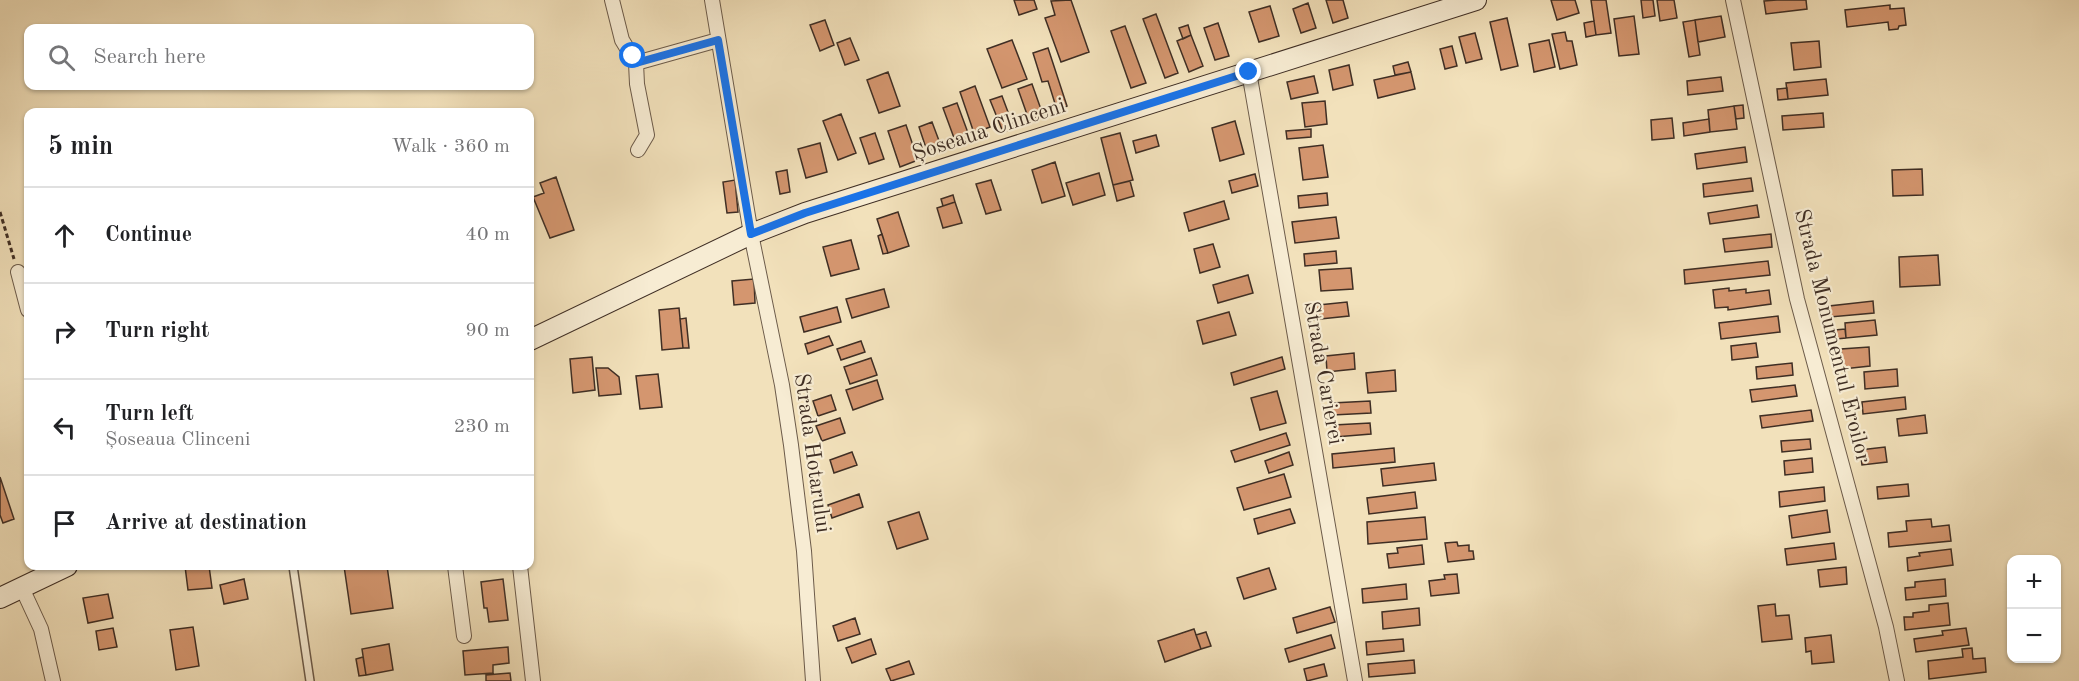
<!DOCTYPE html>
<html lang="en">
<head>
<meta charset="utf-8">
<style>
	body { margin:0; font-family:"Old Standard TT",serif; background:#f6f6f6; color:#202124 }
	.controls { position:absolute; right:18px; bottom:18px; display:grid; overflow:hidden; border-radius:12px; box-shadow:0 2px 4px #0004 }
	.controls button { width:54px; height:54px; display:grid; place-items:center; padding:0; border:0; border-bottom:2px solid #e0e0e0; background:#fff; color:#202124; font:30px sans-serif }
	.stop { position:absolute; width:18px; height:18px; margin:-14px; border:4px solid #1a73e8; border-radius:50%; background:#fff }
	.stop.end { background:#1a73e8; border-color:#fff; box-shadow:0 2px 6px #0008 }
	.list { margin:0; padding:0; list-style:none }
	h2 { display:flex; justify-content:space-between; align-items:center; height:78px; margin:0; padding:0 24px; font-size:26px }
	h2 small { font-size:20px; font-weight:400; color:#757577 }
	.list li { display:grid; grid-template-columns:39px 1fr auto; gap:18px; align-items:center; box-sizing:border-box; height:96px; padding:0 24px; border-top:2px solid #e0e0e0 }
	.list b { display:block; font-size:22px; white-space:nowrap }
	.list p { margin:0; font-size:20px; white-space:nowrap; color:#757577 }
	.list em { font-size:20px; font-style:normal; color:#757577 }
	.icon { flex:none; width:33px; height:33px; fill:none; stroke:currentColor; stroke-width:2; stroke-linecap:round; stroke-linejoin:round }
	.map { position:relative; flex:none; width:2079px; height:681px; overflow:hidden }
	.search { position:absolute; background:#fff; box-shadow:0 2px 4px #0004; left:24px; top:24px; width:510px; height:66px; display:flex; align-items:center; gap:15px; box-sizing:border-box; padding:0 21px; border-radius:12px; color:#757577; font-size:22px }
	.panel { position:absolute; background:#fff; box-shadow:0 2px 4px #0004; left:24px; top:108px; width:510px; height:462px; border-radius:12px }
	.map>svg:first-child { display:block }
	.building { fill:#d4966f; stroke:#3f2e24; stroke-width:1.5 }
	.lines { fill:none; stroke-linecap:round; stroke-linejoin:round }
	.lane-casing { stroke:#6c5b4a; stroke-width:10 }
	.street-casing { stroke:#6c5b4a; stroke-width:16 }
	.secondary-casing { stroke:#3f2e24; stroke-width:22 }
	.path { stroke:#3f2e24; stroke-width:3; stroke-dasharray:4.5 3; stroke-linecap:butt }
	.lane { stroke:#f7ecd3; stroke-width:7 }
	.street { stroke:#f7ecd3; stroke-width:14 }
	.secondary { stroke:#f7ecd3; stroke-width:20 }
	.route { stroke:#1a73e8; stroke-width:8 }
	.labels { text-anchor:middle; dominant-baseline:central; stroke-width:4.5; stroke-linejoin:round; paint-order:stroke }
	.street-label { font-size:22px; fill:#3f2e24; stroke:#f7ecd3 }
</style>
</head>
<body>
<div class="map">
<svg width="2079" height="681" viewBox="0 0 2079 681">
	<rect width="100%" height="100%" fill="#f2e1bb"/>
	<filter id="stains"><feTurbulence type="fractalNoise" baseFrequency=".00333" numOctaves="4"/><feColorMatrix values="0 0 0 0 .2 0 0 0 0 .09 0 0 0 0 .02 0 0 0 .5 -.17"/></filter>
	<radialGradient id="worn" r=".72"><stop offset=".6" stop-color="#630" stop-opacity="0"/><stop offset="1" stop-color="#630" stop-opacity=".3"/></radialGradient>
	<path class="building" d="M1014,0h20l3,9 -18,6z
		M1071,0l18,52 -28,10 -16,-44 10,-3 -4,-14z
		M1326,0h17l5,18 -15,5z
		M1551,0h24l4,13 -22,7z
		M1591,0h15l5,33 -15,2z
		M1641,0h12l2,16 -12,2z
		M1657,0h17l3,18 -17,3z
		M1777,0h29l1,9 -41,5 -2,-13z
		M1308,3l8,25 -15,5 -8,-24z
		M1890,5v4l14,-1 2,17 -7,1 -1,3 -9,1 -1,-8 -41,5 -2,-17z
		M1270,6l9,30 -20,6 -10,-30z
		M1156,14l22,59 -13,5 -22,-59z
		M1634,16l5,38 -20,2 -5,-37z
		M1721,16l4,21 -27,5 -3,-22z
		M1507,18l11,48 -17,4 -11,-48z
		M825,20l9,25 -14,6 -10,-26z
		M1695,20l5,35 -11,2 -6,-35z
		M1594,21l2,14 -10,2 -2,-14z
		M1218,23l11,33 -14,4 -11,-32z
		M1188,25l3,10 -8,4 -4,-11z
		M1125,26l21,57 -15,5 -20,-57z
		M1565,32l2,9h5l5,24 -17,4 -8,-35z
		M1475,33l7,26 -16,4 -7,-26z
		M1191,35l12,31 -14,6 -12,-31z
		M850,38l9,22 -14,5 -8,-22z
		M1012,40l15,39 -25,9 -15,-39z
		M1549,40l6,27 -21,5 -5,-28z
		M1819,41l2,26 -27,3 -3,-27z
		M1452,46l5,20 -12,3 -5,-20z
		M1048,48l19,58 -10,4 -9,-29 -6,1 -9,-29z
		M1408,62l3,10 -16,3 -2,-9z
		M1349,65l4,20 -20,5 -4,-20z
		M888,72l12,34 -21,7 -12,-33z
		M1411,72l4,17 -37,9 -4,-18z
		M1314,76l4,17 -27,6 -4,-17z
		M1721,77l2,14 -35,4 -1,-14z
		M1826,79l2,16 -40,4 -2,-16z
		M1032,84l11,31 -14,5 -11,-31z
		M975,86l15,41 -16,6 -14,-41z
		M1787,88l1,11 -10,1 -1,-11z
		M1002,96l12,32 -11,4 -13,-32z
		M1325,101l2,23 -22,3 -3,-24z
		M957,103l14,38 -14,5 -14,-38z
		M1743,105l1,13 -8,1 -2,-13z
		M1734,106l3,23 -27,3 -2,-22z
		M1823,113l1,14 -41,3 -1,-14z
		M841,114l15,39 -18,7 -15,-39z
		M1672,118l2,20 -22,2 -1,-20z
		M1709,119l1,13 -26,4 -1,-13z
		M1235,121l9,33 -24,7 -8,-33z
		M932,122l9,24 -14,5 -8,-24z
		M906,125l12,35 -18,7 -12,-36z
		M1311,129v8l-24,2 -1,-8z
		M875,133l9,26 -15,5 -9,-26z
		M1120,133l13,47 -20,5 -12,-47z
		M1156,135l3,11 -23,7 -3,-12z
		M820,143l7,29 -21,6 -8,-29z
		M1323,145l5,32 -25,3 -4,-32z
		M1745,147l2,15 -50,7 -2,-15z
		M1055,162l10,34 -23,7 -10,-33z
		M1922,169l1,26 -30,1 -1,-26z
		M787,170l3,22 -10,2 -4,-22z
		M1099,173l6,22 -32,10 -7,-22z
		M1255,174l3,12 -26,7 -3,-12z
		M556,177l18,53 -24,8 -17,-41 11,-4 -4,-10z
		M1751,178l2,13 -49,6 -1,-13z
		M735,180l3,32 -11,1 -4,-31z
		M991,180l10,30 -15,4 -10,-30z
		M1130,181l4,15 -17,5 -4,-16z
		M1327,193l1,12 -29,3 -1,-12z
		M953,195l2,7 -12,4 -2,-7z
		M1224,201l5,18 -40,12 -5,-18z
		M955,202l7,21 -19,5 -6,-20z
		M1757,205l2,12 -49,7 -2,-11z
		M898,212l11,34 -21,7 -11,-34z
		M1336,217l3,21 -44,5 -3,-21z
		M882,234l6,19 -5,1 -5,-18z
		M1771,234l1,13 -47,5 -2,-13z
		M851,240l8,29 -28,7 -8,-29z
		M1213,244l7,23 -20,6 -6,-24z
		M1336,251l1,12 -32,3 -1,-12z
		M1938,255l2,30 -40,2 -1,-30z
		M1768,261l2,14 -85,9 -1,-14z
		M1351,268l2,21 -32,2 -2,-21z
		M1248,275l5,18 -35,10 -5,-18z
		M754,279l1,24 -21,2 -2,-24z
		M1729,288v3l17,-2v4l23,-3 2,14 -43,6v-3l-13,1 -2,-18z
		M884,289l5,18 -37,11 -6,-19z
		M1873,301l1,12 -44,4 -1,-11z
		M1347,302l2,14 -38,4 -2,-14z
		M837,307l4,15 -37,10 -4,-15z
		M679,308l4,40 -21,2 -3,-40z
		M1229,312l7,23 -33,9 -6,-23z
		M1778,316l2,16 -59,7 -2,-16z
		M686,318l3,30h-6l-3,-29z
		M1875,320l2,15 -31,3 -1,-15z
		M1845,329l1,9 -10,1 -1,-9z
		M829,336l4,9 -25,9 -3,-10z
		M861,341l4,11 -24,8 -4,-11z
		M1756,343l2,14 -26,3 -1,-14z
		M1869,347l1,19 -27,3 -2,-20z
		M1354,353l1,16 -28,3 -1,-16z
		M592,357l3,33 -22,3 -3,-34z
		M1282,357l3,12 -51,16 -3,-12z
		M871,358l6,17 -27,9 -6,-17z
		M1792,363l1,12 -36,4 -1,-12z
		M596,368h12l11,9 2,17 -22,2z
		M1897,369l1,17 -33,3 -1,-17z
		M1395,370l1,21 -28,2 -2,-20z
		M658,374l4,33 -22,2 -4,-33z
		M877,380l6,19 -30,11 -7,-20z
		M1795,385l2,11 -45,6 -2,-12z
		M1277,391l9,32 -26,7 -9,-32z
		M831,395l5,15 -18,6 -5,-15z
		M1905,397l1,12 -43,5 -1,-12z
		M1370,401l1,12 -38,2 -1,-12z
		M1811,410l2,11 -51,7 -2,-12z
		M1925,415l2,18 -28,3 -2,-17z
		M840,418l5,15 -23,8 -6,-15z
		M1370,423l1,11 -36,3 -1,-12z
		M1286,433l4,12 -55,17 -4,-11z
		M1810,439l1,10 -29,3 -1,-11z
		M1885,447l2,15 -25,3 -2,-15z
		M1394,448l1,14 -62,6 -1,-14z
		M852,452l5,13 -23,8 -4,-13z
		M1289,452l4,13 -24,8 -4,-12z
		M1812,458l1,14 -28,3 -1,-14z
		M1434,463l2,17 -53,6 -2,-17z
		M1284,474l7,23 -47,13 -7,-22z
		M0,477l14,42 -11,4 -3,-8z
		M1908,484l1,12 -31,3 -1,-12z
		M1824,487l1,14 -45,6 -1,-15z
		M1415,492l2,16 -48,6 -2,-16z
		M859,494l4,13 -31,11 -4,-13z
		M1290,509l5,14 -37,11 -4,-15z
		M1827,510l3,22 -38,6 -3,-22z
		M919,512l9,27 -31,10 -9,-27z
		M1425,517l2,22 -59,5 -1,-22z
		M1931,519l1,8 17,-2 2,16 -62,6 -1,-14 19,-2 -1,-10z
		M1457,542l1,4 11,-1v6h4l1,8 -26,3 -3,-19z
		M1834,543l2,16 -49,6 -2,-16z
		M1422,545l2,19 -35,4 -2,-14 11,-1 -1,-5z
		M1951,549l2,16 -45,6 -1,-13 13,-2 -1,-3z
		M185,566h24l3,22 -24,2z
		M344,566h43l6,42 -42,6z
		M1846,567l1,17 -27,3 -2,-17z
		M1269,568l7,21 -32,10 -7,-21z
		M1457,574l2,19 -28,3 -2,-15 16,-2 -1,-4z
		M244,579l4,20 -24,5 -4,-19z
		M503,579l5,41 -19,2 -2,-14h-3l-3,-26z
		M1945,579l1,17 -40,4 -1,-12 10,-1v-5z
		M1406,584l1,15 -44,4 -1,-14z
		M108,594l5,24 -25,5 -5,-25z
		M1948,603l2,22 -45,5 -1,-13h9v-4l16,-2v-6z
		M1775,604l1,12 13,-1 3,24 -30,3 -4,-36z
		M1330,607l5,15 -38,11 -4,-15z
		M1419,608l1,17 -37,4 -1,-17z
		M855,618l5,16 -22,7 -5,-15z
		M193,627l6,39 -23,4 -6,-40z
		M113,628l4,19 -18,3 -3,-19z
		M1966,628l3,17 -53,7 -2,-13 29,-4 -1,-4z
		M1194,629l7,20 -36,13 -7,-21z
		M1206,632l5,14 -10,3 -5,-14z
		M1331,635l4,13 -46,14 -4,-13z
		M1831,635l3,27 -22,2 -1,-13 -5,1 -1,-14z
		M871,639l5,15 -24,9 -6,-15z
		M1403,639l1,12 -37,4 -1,-13z
		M389,644l4,26 -27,5 -4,-26z
		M508,647l1,16 -16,2v8l-28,2 -2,-24z
		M1972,648l1,11 12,-1 1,14 -57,7 -1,-18 35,-4 -1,-8z
		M363,657l3,18 -7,1 -3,-17z
		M1414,660l1,13 -46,4 -1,-13z
		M909,661l5,13 -23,7 -5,-12z
		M1324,664l3,12 -20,5 -3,-12z
		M510,673l1,8h-25v-6z"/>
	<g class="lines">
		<g class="lane-casing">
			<path id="lane" d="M293,566l17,115"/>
		</g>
		<g class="street-casing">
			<path id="street" d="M612,0l10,40 14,23 1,21 10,51 -9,15
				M712,0l39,234 31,151 9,60 13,106 9,130
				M1733,0l64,299 89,328 11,54
				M636,63l82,-23
				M1249,72l106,609
				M18,272l10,38
				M455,566l9,70
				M520,566l13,115
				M22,588l19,41 12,52"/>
		</g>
		<g class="secondary-casing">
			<path id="secondary" d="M530,340l221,-106 54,-21 671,-213
				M0,598l67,-32"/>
		</g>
		<path class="path" d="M0,212l14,47"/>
		<use href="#lane" class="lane"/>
		<use href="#street" class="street"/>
		<use href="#secondary" class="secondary"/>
	</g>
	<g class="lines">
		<path class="route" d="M633,56l3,7 82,-23 33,194 54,-21 444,-141"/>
	</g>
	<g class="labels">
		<g class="street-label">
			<text transform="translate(989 130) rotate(-18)">Șoseaua Clinceni</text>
			<text transform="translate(1832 336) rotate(76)">Strada Monumentul Eroilor</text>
			<text transform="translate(1323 373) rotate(80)">Strada Carierei</text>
			<text transform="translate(812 453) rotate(82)">Strada Hotarului</text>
		</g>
	</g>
	<rect width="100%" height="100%" filter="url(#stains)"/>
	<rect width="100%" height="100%" fill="url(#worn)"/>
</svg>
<div class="controls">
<button>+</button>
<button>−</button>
</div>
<div class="stop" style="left:633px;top:56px"></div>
<div class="stop end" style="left:1249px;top:72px"></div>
<div class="search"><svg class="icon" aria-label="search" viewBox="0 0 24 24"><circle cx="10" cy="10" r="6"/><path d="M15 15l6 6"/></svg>Search here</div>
<section class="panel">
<h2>5 min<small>Walk · 360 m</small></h2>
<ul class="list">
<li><svg class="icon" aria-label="ahead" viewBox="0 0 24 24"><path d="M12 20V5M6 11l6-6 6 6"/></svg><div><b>Continue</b></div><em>40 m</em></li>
<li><svg class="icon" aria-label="right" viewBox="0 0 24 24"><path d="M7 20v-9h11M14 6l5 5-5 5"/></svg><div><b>Turn right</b></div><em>90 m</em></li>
<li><svg class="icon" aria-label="left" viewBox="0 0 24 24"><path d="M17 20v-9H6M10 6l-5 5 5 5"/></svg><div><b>Turn left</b><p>Șoseaua Clinceni</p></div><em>230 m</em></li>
<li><svg class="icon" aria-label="arrive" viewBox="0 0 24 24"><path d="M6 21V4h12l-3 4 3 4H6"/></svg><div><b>Arrive at destination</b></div></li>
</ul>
</section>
</div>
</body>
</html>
